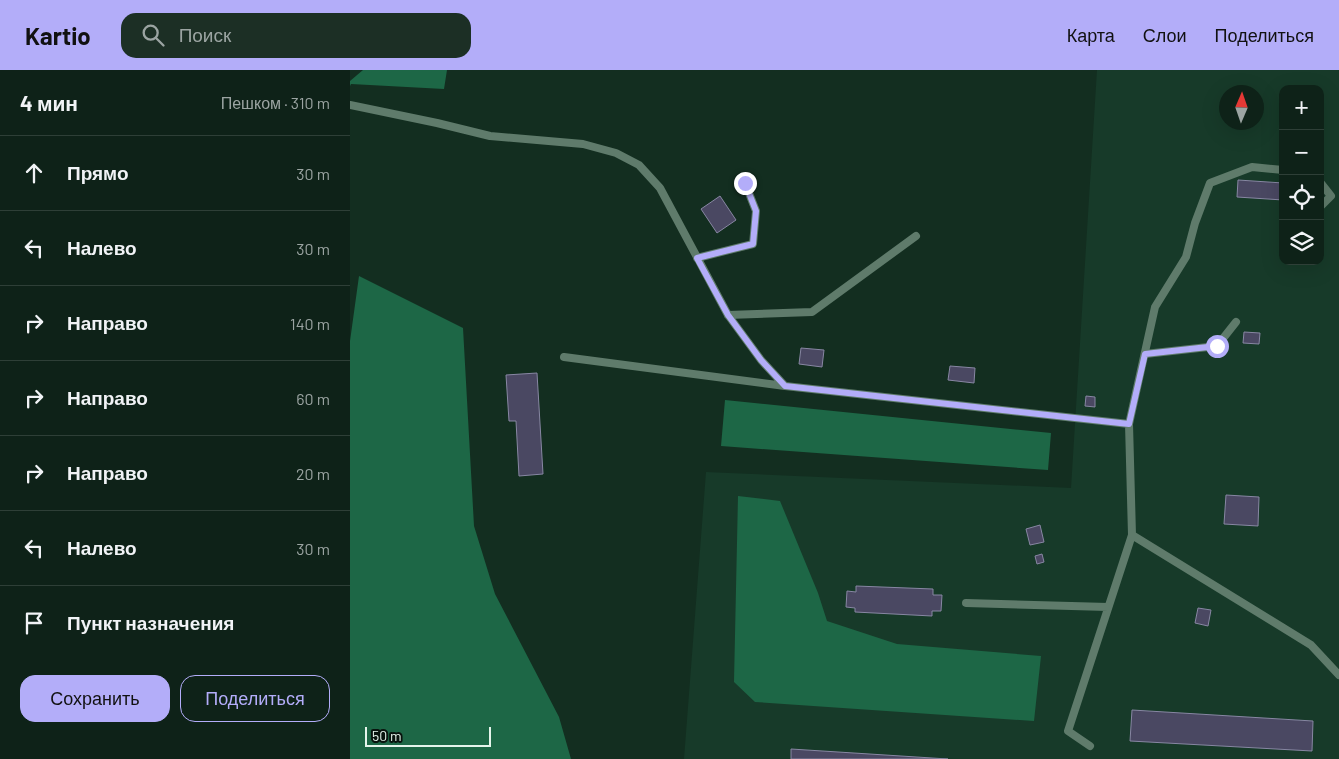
<!DOCTYPE html>
<html lang="ru">
<head>
<meta charset="utf-8">
<style>
	body { margin:0; font-family:Barlow,sans-serif; background:#1c2f25; color:#f1f3f6 }
	.controls { position:absolute; right:15px; top:15px; display:grid; overflow:hidden; border-radius:10px; box-shadow:0 5px 20px #0002 }
	.controls button { width:45px; height:45px; display:grid; place-items:center; padding:0; border:0; border-bottom:1px solid #2e3f37; background:#0e2218; color:#f1f3f6; font:25px sans-serif }
	.compass { position:absolute; left:869px; top:15px; width:45px; height:45px; border-radius:50%; background:#0e2218; box-shadow:0 5px 20px #0002; rotate:2deg }
	.scale { position:absolute; left:15px; bottom:12px; width:126px; box-sizing:border-box; padding-left:5px; border:2px solid #e5f4eb; border-top:0; font-size:14px; line-height:18px; white-space:nowrap; color:#e5f4eb; -webkit-text-stroke:4px #08130d; paint-order:stroke }
	.stop { position:absolute; width:15px; height:15px; margin:-11px; border:4px solid #b3adf9; border-radius:50%; background:#fff }
	.stop.end { background:#b3adf9; border-color:#fff; box-shadow:0 1px 5px #0008 }
	.list { margin:0; padding:0; list-style:none }
	h2 { display:flex; justify-content:space-between; align-items:center; height:65px; margin:0; padding:0 20px; font-size:21px }
	h2 small { font-size:16px; font-weight:400; color:#9ba4a2 }
	.list li { display:grid; grid-template-columns:32px 1fr auto; gap:15px; align-items:center; box-sizing:border-box; height:75px; padding:0 20px; border-top:1px solid #2e3f37 }
	.list b { display:block; font-size:19px; white-space:nowrap }
	.list em { font-size:16px; font-style:normal; color:#9ba4a2 }
	.actions { display:flex; gap:10px; padding:15px 20px }
	.actions a { flex:1; padding:11px 0; border:1px solid #b3adf9; border-radius:15px; text-align:center; font-size:18px; color:#b3adf9 }
	.actions .main { background:#b3adf9; color:#111 }
	.icon { flex:none; width:28px; height:28px; fill:none; stroke:currentColor; stroke-width:2; stroke-linecap:round; stroke-linejoin:round }
	.map { position:relative; flex:none; width:989px; height:689px; overflow:hidden }
	header { display:flex; align-items:center; gap:30px; box-sizing:border-box; height:70px; padding:0 25px; background:#b3adf9; color:#111 }
	header strong { font-size:24px }
	nav { display:flex; gap:28px; margin-inline-start:auto; font-size:18px }
	.search { width:350px; height:45px; background:#1c2f25; display:flex; align-items:center; gap:12px; box-sizing:border-box; padding:0 18px; border-radius:15px; color:#9ba4a2; font-size:19px }
	main { display:flex }
	aside { flex:1; background:#0e2218 }
	.map>svg:first-child { display:block }
	.built { fill:#173a29; fill-rule:evenodd }
	.forest { fill:#1d6746 }
	.building { fill:#4a4862; stroke:#8887a3 }
	.lines { fill:none; stroke-linecap:round; stroke-linejoin:round }
	.service { stroke:#5f7b6b; stroke-width:8 }
	.route { stroke:#b3adf9; stroke-width:6 }
</style>
</head>
<body>
<header>
<strong>Kartio</strong>
<div class="search"><svg class="icon" aria-label="search" viewBox="0 0 24 24"><circle cx="10" cy="10" r="6"/><path d="M15 15l6 6"/></svg>Поиск</div>
<nav><a>Карта</a><a>Слои</a><a>Поделиться</a></nav>
</header>
<main>
<aside>
<h2>4 мин<small>Пешком · 310 m</small></h2>
<ul class="list">
<li><svg class="icon" aria-label="ahead" viewBox="0 0 24 24"><path d="M12 20V5M6 11l6-6 6 6"/></svg><div><b>Прямо</b></div><em>30 m</em></li>
<li><svg class="icon" aria-label="left" viewBox="0 0 24 24"><path d="M17 20v-9H6M10 6l-5 5 5 5"/></svg><div><b>Налево</b></div><em>30 m</em></li>
<li><svg class="icon" aria-label="right" viewBox="0 0 24 24"><path d="M7 20v-9h11M14 6l5 5-5 5"/></svg><div><b>Направо</b></div><em>140 m</em></li>
<li><svg class="icon" aria-label="right" viewBox="0 0 24 24"><path d="M7 20v-9h11M14 6l5 5-5 5"/></svg><div><b>Направо</b></div><em>60 m</em></li>
<li><svg class="icon" aria-label="right" viewBox="0 0 24 24"><path d="M7 20v-9h11M14 6l5 5-5 5"/></svg><div><b>Направо</b></div><em>20 m</em></li>
<li><svg class="icon" aria-label="left" viewBox="0 0 24 24"><path d="M17 20v-9H6M10 6l-5 5 5 5"/></svg><div><b>Налево</b></div><em>30 m</em></li>
<li><svg class="icon" aria-label="arrive" viewBox="0 0 24 24"><path d="M6 21V4h12l-3 4 3 4H6"/></svg><div><b>Пункт назначения</b></div></li>
</ul>
<div class="actions"><a class="main">Сохранить</a><a>Поделиться</a></div>
</aside>
<div class="map">
<svg width="989" height="689" viewBox="0 0 989 689">
	<rect width="100%" height="100%" fill="#132e20"/>
	<path class="built" d="M747,0h242v689h-655l22,-287 365,16zM933,19h37v172h-37zM876,22h30v30h-30z"/>
	<path class="forest" d="M13,0h84l-3,19 -93,-5 -1,2v-5z
		M9,206l104,52 11,198 21,68 64,123 12,42h-221v-418z
		M375,330l326,33 -3,37 -327,-24z
		M388,426l42,5 38,92 9,28 70,23 144,12 -7,65 -279,-19 -21,-20z"/>
	<path class="building" d="M888,110l45,3v17l-46,-3z
		M370,126l16,24 -19,13 -16,-24z
		M894,262l16,1 -1,11 -16,-1z
		M451,278l23,2 -2,17 -23,-3z
		M600,296l25,2 -1,15 -26,-3z
		M187,303l6,101 -24,2 -3,-55h-7l-3,-46z
		M736,326l9,1v10l-10,-1z
		M876,425l33,2 -1,29 -34,-2z
		M690,455l4,17 -14,3 -4,-16z
		M692,484l2,8 -7,2 -2,-8z
		M506,516l77,3v6h9l-1,16h-9v5l-77,-4v-4l-9,-1 1,-16 9,1z
		M848,538l13,2 -3,16 -13,-3z
		M782,640l181,11 -1,30 -182,-10z
		M441,679l157,10h-157z"/>
	<g class="lines">
		<path class="service" d="M0,35l87,18 53,13 93,8 33,9 23,12 21,23 68,127 33,45 24,26 344,38 3,111 -64,196 22,15
			M970,112l11,14 -11,11
			M347,188l56,-14 3,-33 -11,-28
			M378,245l84,-3 104,-76
			M795,284l72,-8 19,-24
			M214,287l221,29
			M779,354l26,-117 31,-50 9,-34 15,-40 42,-16 31,3
			M782,465l179,110 28,30
			M616,533l142,4"/>
	</g>
	<g class="lines">
		<path class="route" d="M395,113l11,28 -3,33 -56,14 31,57 33,45 24,26 344,38 16,-70 72,-8"/>
	</g>
</svg>
<div class="controls">
<button>+</button>
<button>−</button>
<button><svg class="icon" aria-label="locate" viewBox="0 0 24 24"><circle cx="12" cy="12" r="6"/><path d="M12 2v4M12 18v4M2 12h4M18 12h4"/></svg></button>
<button><svg class="icon" aria-label="layers" viewBox="0 0 24 24"><path d="M12 4l9 5-9 5-9-5zM3 14l9 5 9-5"/></svg></button>
</div>
<svg class="compass" viewBox="-18 -18 36 36"><path d="M0-13l5 13h-10z" fill="#e53935"/><path d="M0 13l5-13h-10z" fill="#9ba4a2"/></svg>
<div class="scale">50 m</div>
<div class="stop" style="left:867px;top:276px"></div>
<div class="stop end" style="left:395px;top:113px"></div>
</div>
</main>
</body>
</html>
